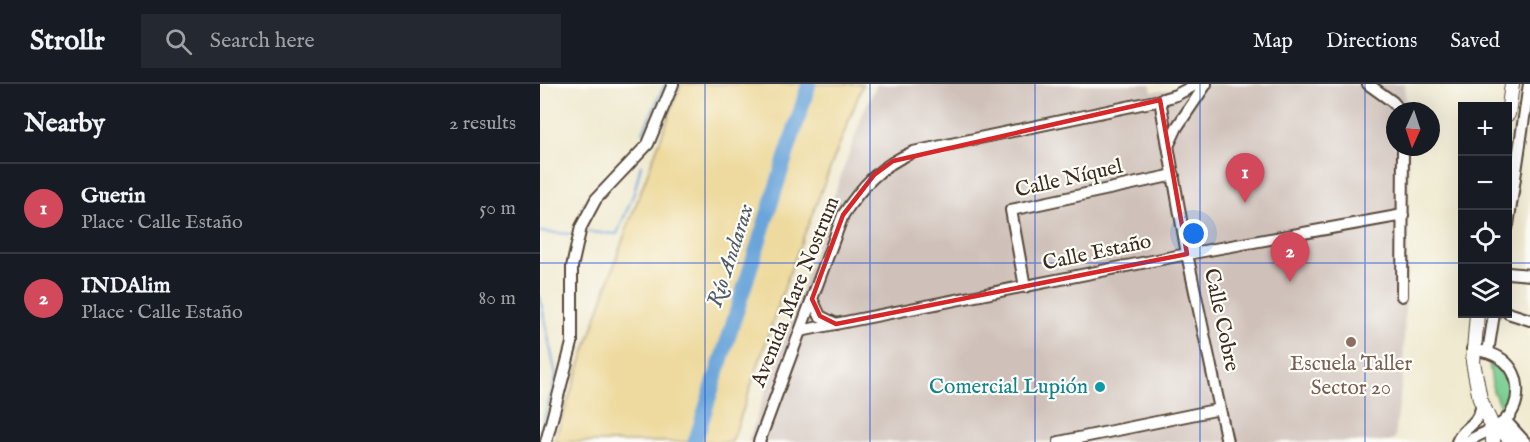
<!DOCTYPE html>
<html lang="en">
<head>
<meta charset="utf-8">
<style>
	body { margin:0; font-family:"IM FELL English",serif; background:#242831; color:#f1f3f6 }
	.controls { position:absolute; right:18px; top:18px; display:grid; overflow:hidden; border-radius:0px; box-shadow:0 6px 24px #0002 }
	.controls button { width:54px; height:54px; display:grid; place-items:center; padding:0; border:0; border-bottom:2px solid #363941; background:#171b24; color:#f1f3f6; font:30px sans-serif }
	.compass { position:absolute; left:846px; top:18px; width:54px; height:54px; border-radius:50%; background:#171b24; box-shadow:0 6px 24px #0002; rotate:183deg }
	.you { position:absolute; left:654px; top:150px; width:21px; height:21px; margin:-15px; border:4px solid #fff; border-radius:50%; background:#1a73e8; box-shadow:0 0 0 9px #1a73e833 }
	.badge { display:grid; place-items:center; width:39px; height:39px; border-radius:50%; background:#d1495b; color:#fff; font-size:20px; font-weight:700 }
	.pin { position:absolute; translate:-50% -50px; filter:drop-shadow(0 2px 3px #0008) }
	.pin::after { content:''; position:absolute; top:32px; width:21px; height:18px; background:inherit; clip-path:polygon(0 0,100% 0,50% 100%) }
	.list { margin:0; padding:0; list-style:none }
	h2 { display:flex; justify-content:space-between; align-items:center; height:78px; margin:0; padding:0 24px; font-size:26px }
	h2 small { font-size:20px; font-weight:400; color:#9ea1a6 }
	.list li { display:grid; grid-template-columns:39px 1fr auto; gap:18px; align-items:center; box-sizing:border-box; height:90px; padding:0 24px; border-top:2px solid #363941 }
	.list b { display:block; font-size:22px; white-space:nowrap }
	.list p { margin:0; font-size:20px; white-space:nowrap; color:#9ea1a6 }
	.list em { font-size:20px; font-style:normal; color:#9ea1a6 }
	.icon { flex:none; width:33px; height:33px; fill:none; stroke:currentColor; stroke-width:2; stroke-linecap:round; stroke-linejoin:round }
	.map { position:relative; flex:none; width:990px; height:358px; overflow:hidden }
	header { display:flex; align-items:center; gap:36px; box-sizing:border-box; height:84px; padding:0 30px; background:#171b24; border-bottom:2px solid #363941 }
	header strong { font-size:28px }
	nav { display:flex; gap:33px; margin-inline-start:auto; font-size:21px }
	.search { width:420px; height:54px; background:#242831; display:flex; align-items:center; gap:15px; box-sizing:border-box; padding:0 21px; border-radius:0px; color:#9ea1a6; font-size:22px }
	main { display:flex }
	aside { flex:1; background:#171b24 }
	.map>svg:first-child { display:block }
	.industrial { fill:#cfc1ba }
	.green { fill:#78ce91; stroke:#5a7c58; stroke-width:1.5 }
	.sand { fill:#eeda9e; stroke:#94825e; stroke-width:1.5 }
	.lines { fill:none; stroke-linecap:round; stroke-linejoin:round }
	.stream { stroke:#6aa5da; stroke-width:2 }
	.river { stroke:#6aa5da; stroke-width:15 }
	.minor-casing { stroke:#564739; stroke-width:14 }
	.major-casing { stroke:#564739; stroke-width:16 }
	.minor { stroke:#fff; stroke-width:10 }
	.major { stroke:#fff; stroke-width:14 }
	.marked { fill:none; stroke:#d62828; stroke-width:4.5; stroke-linejoin:round }
	.grid { fill:none; stroke:#1d4ed8; stroke-width:1.5; stroke-opacity:0.55 }
	.education-dot { fill:#8d6e63; stroke:#fdfcf7; stroke-width:2 }
	.culture-dot { fill:#0f9aa8; stroke:#fdfcf7; stroke-width:2 }
	.labels { text-anchor:middle; dominant-baseline:central; stroke-width:4.5; stroke-linejoin:round; paint-order:stroke }
	.street-label { font-size:21px; fill:#3b2a1e; stroke:#fdfcf7 }
	.education-label { font-size:21px; fill:#785e54; stroke:#fdfcf7 }
	.culture-label { font-size:21px; fill:#0d838f; stroke:#fdfcf7; text-anchor:end }
	.water-label { font-size:22px; font-style:italic; fill:#4e5b69; stroke:#fdfcf7 }
</style>
</head>
<body>
<header>
<strong>Strollr</strong>
<div class="search"><svg class="icon" aria-label="search" viewBox="0 0 24 24"><circle cx="10" cy="10" r="6"/><path d="M15 15l6 6"/></svg>Search here</div>
<nav><a>Map</a><a>Directions</a><a>Saved</a></nav>
</header>
<main>
<aside>
<h2>Nearby<small>2 results</small></h2>
<ul class="list">
<li><span class="badge">1</span><div><b>Guerin</b><p>Place · Calle Estaño</p></div><em>50 m</em></li>
<li><span class="badge">2</span><div><b>INDAlim</b><p>Place · Calle Estaño</p></div><em>80 m</em></li>
</ul>
</aside>
<div class="map">
<svg width="990" height="358" viewBox="0 0 990 358">
	<rect width="100%" height="100%" fill="#fdfcf7"/>
	<filter id="ink" filterUnits="userSpaceOnUse"><feTurbulence type="fractalNoise" baseFrequency=".0167" numOctaves="2"/><feDisplacementMap in="SourceGraphic" scale="12" xChannelSelector="R" yChannelSelector="G"/><feConvolveMatrix kernelMatrix="1 2 1 2 8 2 1 2 1" color-interpolation-filters="sRGB"/></filter>
	<filter id="wash" filterUnits="userSpaceOnUse"><feTurbulence type="fractalNoise" baseFrequency=".008" numOctaves="4" result="noise"/><feDisplacementMap in="SourceGraphic" scale="24" xChannelSelector="R" yChannelSelector="G"/><feGaussianBlur stdDeviation="1.35" result="paint"/><feColorMatrix in="noise" values="0 0 0 0 0 0 0 0 0 0 0 0 0 0 0 0 0 1.4 0 .05"/><feComposite in="paint" operator="in"/></filter>
	<g filter="url(#wash)">
		<rect width="100%" height="100%" fill="#f0ead0"/>
		<path class="industrial" d="M337,0h273l2,7 23,-2 6,-5h223l3,27h-12v36h13l1,37 -6,189 -8,65 -5,4h-642l116,-332z"/>
		<path class="green" d="M949,278c19,9 27,31 13,48l-9,-19z"/>
		<path class="sand" d="M141,0h182l-74,190 -57,168h-178l69,-203z"/>
		<g class="lines">
			<path class="stream" d="M103,48l22,-48
				M0,148l32,2
				M48,148l29,2 17,-41 7,-28
				M0,213l16,79 -16,58"/>
			<path class="river" d="M155,358l114,-358"/>
		</g>
	</g>
	<g filter="url(#ink)">
		<g class="lines">
			<g class="minor-casing">
				<path id="minor" d="M828,0l25,18 7,9
					M620,16l27,154 40,188
					M629,60l8,-17 29,-43
					M968,141l21,-141
					M968,189l22,2
					M485,203l-14,-77 163,-35
					M862,212l1,-149
					M272,215l8,17 16,8
					M968,229l22,7
					M260,247l387,-77 216,-39
					M948,268l6,-38
					M965,336l20,22
					M6,358l26,-99v-76l9,-40 15,-28 52,-55 25,-60
					M219,358l84,-227c19,-29 37,-49 70,-63l247,-52 16,-5 21,-11
					M519,358l161,-33
					M917,358c6,-16 20,-14 25,-37
					M927,358c11,-8 26,-11 36,-20 19,-16 19,-47 0,-62 -9,-7 -20,-9 -31,-11"/>
			</g>
			<g class="major-casing">
				<path id="major" d="M968,30l4,-30
					M937,230l-4,48 7,37 13,29v14
					M953,344l10,3 8,11"/>
			</g>
			<use href="#minor" class="minor"/>
			<use href="#major" class="major"/>
		</g>
	</g>
	<path class="marked" d="M620,16l27,154 -351,70 -16,-8 -8,-17 31,-84 31,-40 19,-14z"/>
	<path class="grid" d="M165,0v358M330,0v358M495,0v358M660,0v358M825,0v358M0,179h922M968,179h22"/>
	<circle class="education-dot" cx="811" cy="258" r="6"/>
	<circle class="culture-dot" cx="560" cy="303" r="6"/>
	<g class="labels">
		<g class="street-label">
			<text transform="translate(529 95) rotate(-13)">Calle Níquel</text>
			<text transform="translate(557 169) rotate(-12)">Calle Estaño</text>
			<text transform="translate(256 208) rotate(-68)">Avenida Mare Nostrum</text>
			<text transform="translate(681 236) rotate(78)">Calle Cobre</text>
		</g>
		<g class="education-label">
			<text x="811" y="280">Escuela Taller<tspan x="811" dy="24">Sector 20</tspan></text>
		</g>
		<g class="culture-label">
			<text x="548" y="303">Comercial Lupión</text>
		</g>
		<g class="water-label">
			<text transform="translate(191 172) rotate(-72)">Río Andarax</text>
		</g>
	</g>
</svg>
<div class="controls">
<button>+</button>
<button>−</button>
<button><svg class="icon" aria-label="locate" viewBox="0 0 24 24"><circle cx="12" cy="12" r="6"/><path d="M12 2v4M12 18v4M2 12h4M18 12h4"/></svg></button>
<button><svg class="icon" aria-label="layers" viewBox="0 0 24 24"><path d="M12 4l9 5-9 5-9-5zM3 14l9 5 9-5"/></svg></button>
</div>
<svg class="compass" viewBox="-18 -18 36 36"><path d="M0-13l5 13h-10z" fill="#e53935"/><path d="M0 13l5-13h-10z" fill="#9ea1a6"/></svg>
<div class="you"></div>
<div class="pin badge" style="left:705px;top:119px">1</div>
<div class="pin badge" style="left:750px;top:198px">2</div>
</div>
</main>
</body>
</html>
